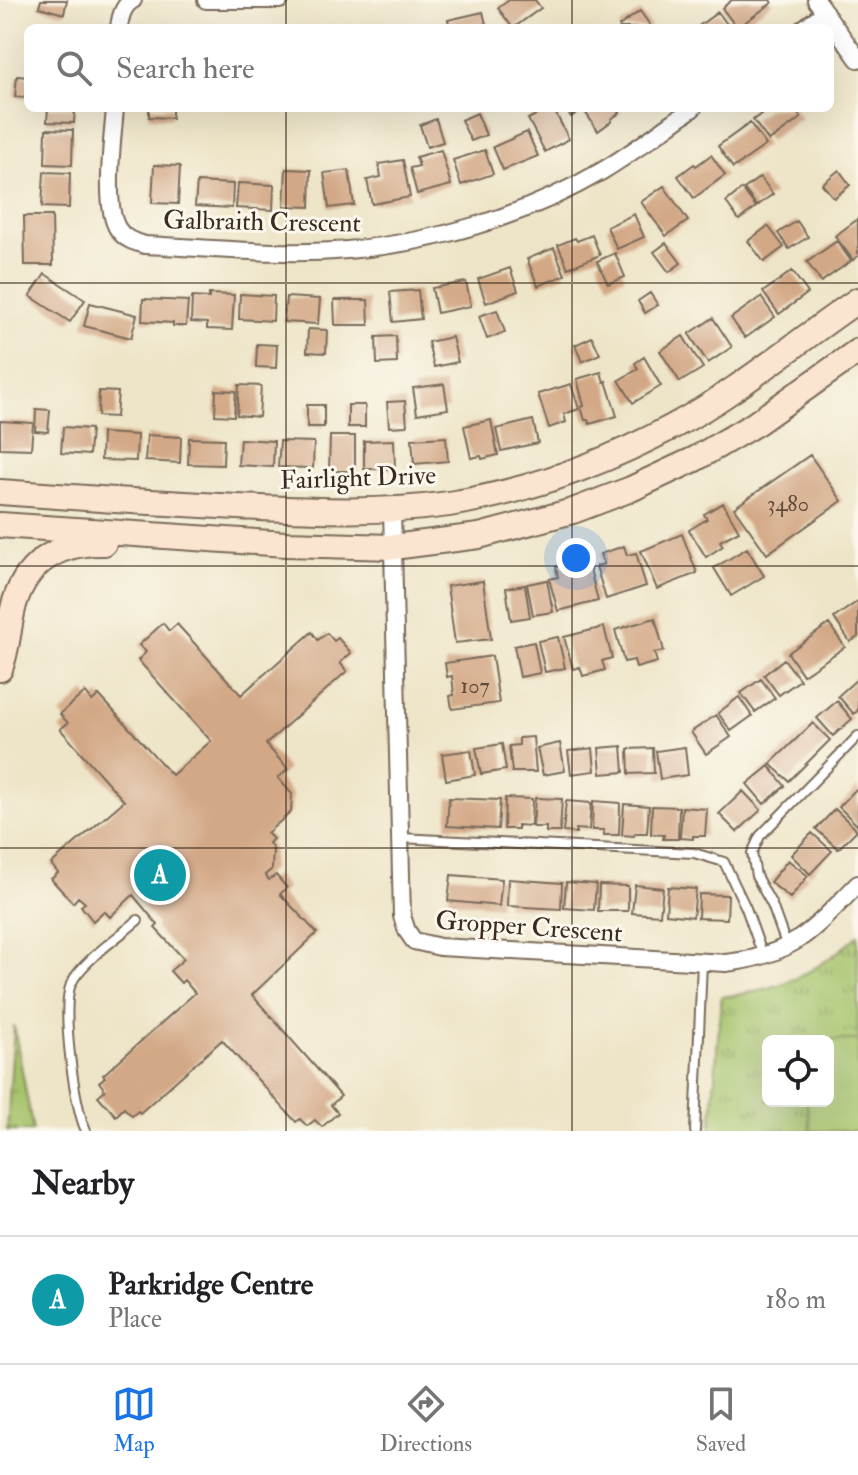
<!DOCTYPE html>
<html lang="en">
<head>
<meta charset="utf-8">
<style>
	body { margin:0; font-family:"IM FELL Double Pica",serif; background:#f2f2f2; color:#202124 }
	.controls { position:absolute; right:24px; bottom:24px; display:grid; overflow:hidden; border-radius:12px; box-shadow:0 8px 32px #0002 }
	.controls button { width:72px; height:72px; display:grid; place-items:center; padding:0; border:0; border-bottom:2px solid #e0e0e0; background:#fff; color:#202124; font:40px sans-serif }
	.you { position:absolute; left:576px; top:558px; width:28px; height:28px; margin:-20px; border:6px solid #fff; border-radius:50%; background:#1a73e8; box-shadow:0 0 0 12px #1a73e833 }
	.badge { display:grid; place-items:center; width:52px; height:52px; border-radius:50%; background:#1a73e8; color:#fff; font-size:26px; font-weight:700 }
	.pin { position:absolute; translate:-50% -50%; border:4px solid #fff; box-shadow:0 2px 8px #0006 }
	.list { margin:0; padding:0; list-style:none }
	h2 { display:flex; justify-content:space-between; align-items:center; height:104px; margin:0; padding:0 32px; font-size:34px }
	h2 small { font-size:26px; font-weight:400; color:#757577 }
	.list li { display:grid; grid-template-columns:52px 1fr auto; gap:24px; align-items:center; box-sizing:border-box; height:128px; padding:0 32px; border-top:2px solid #e0e0e0 }
	.list b { display:block; font-size:30px; white-space:nowrap }
	.list p { margin:0; font-size:26px; white-space:nowrap; color:#757577 }
	.list em { font-size:26px; font-style:normal; color:#757577 }
	.icon { flex:none; width:44px; height:44px; fill:none; stroke:currentColor; stroke-width:2; stroke-linecap:round; stroke-linejoin:round }
	.map { position:relative; flex:none; width:858px; height:1131px; overflow:hidden }
	.search { position:absolute; background:#fff; box-shadow:0 8px 32px #0002; left:24px; right:24px; top:24px; height:88px; display:flex; align-items:center; gap:20px; box-sizing:border-box; padding:0 28px; border-radius:12px; color:#757577; font-size:30px }
	.sheet { height:232px; background:#fff }
	nav { display:flex; justify-content:space-around; align-items:center; box-sizing:border-box; height:112px; border-top:2px solid #e0e0e0; background:#fff; font-size:22px; color:#757577 }
	nav a { display:grid; justify-items:center; gap:4px }
	nav .on { color:#1a73e8 }
	.map>svg:first-child { display:block }
	.grass { fill:url(#grass-tufts); stroke:#707644; stroke-width:2; fill-rule:evenodd }
	.pitch { fill:#a5c36b; stroke:#707644; stroke-width:2 }
	.building { fill:#d3a886 }
	.lines { fill:none; stroke-linecap:round; stroke-linejoin:round }
	.service-casing { stroke:#7a6b5a; stroke-width:12 }
	.minor-casing { stroke:#7a6b5a; stroke-width:20 }
	.secondary-casing { stroke:#7a6b5a; stroke-width:28 }
	.service { stroke:#fff; stroke-width:8 }
	.minor { stroke:#fff; stroke-width:16 }
	.secondary { stroke:#fce5d0; stroke-width:24 }
	.grid { fill:none; stroke:#3b2a1e; stroke-width:2; stroke-opacity:0.55 }
	.labels { text-anchor:middle; dominant-baseline:central; stroke-width:6; stroke-linejoin:round; paint-order:stroke }
	.number-label { font-size:22px; fill:#614a38 }
	.street-label { font-size:26px; fill:#3b2a1e; stroke:#fbf7ec }
</style>
</head>
<body>
<div class="map">
<svg width="858" height="1131" viewBox="0 0 858 1131">
	<defs>
		<pattern id="grass-tufts" width="24" height="20" patternUnits="userSpaceOnUse" patternTransform="scale(2)"><rect width="24" height="20" fill="#a5c36b"/><path d="M3 7l-1-3M5 7V3M7 7l1-3M15 17l-1-3M17 17v-4M19 17l1-3" fill="none" stroke="#889f57"/></pattern>
	</defs>
	<rect width="100%" height="100%" fill="#fbf7ec"/>
	<filter id="ink" filterUnits="userSpaceOnUse"><feTurbulence type="fractalNoise" baseFrequency=".0125" numOctaves="2"/><feDisplacementMap in="SourceGraphic" scale="16" xChannelSelector="R" yChannelSelector="G"/><feConvolveMatrix kernelMatrix="1 2 1 2 8 2 1 2 1" color-interpolation-filters="sRGB"/></filter>
	<filter id="wash" filterUnits="userSpaceOnUse"><feTurbulence type="fractalNoise" baseFrequency=".006" numOctaves="4" result="noise"/><feDisplacementMap in="SourceGraphic" scale="32" xChannelSelector="R" yChannelSelector="G"/><feGaussianBlur stdDeviation="1.8" result="paint"/><feColorMatrix in="noise" values="0 0 0 0 0 0 0 0 0 0 0 0 0 0 0 0 0 1.4 0 .05"/><feComposite in="paint" operator="in"/></filter>
	<g filter="url(#wash)">
		<rect width="100%" height="100%" fill="#eee5c8"/>
		<path class="grass" d="M858,935v196h-147l10,-134c60,-7 93,-22 137,-62zM768,1041h60v60h-60z
			M14,1026l19,105h-26z"/>
		<path class="pitch" d="M825,1040h33v91h-47l-5,-30h22v-60h-5z"/>
		<g id="blocks">
			<path class="building" d="M41,0h26l-3,14 -25,-7z
				M509,0h26l6,8 -28,20 -15,-20z
				M732,0h38l2,3 -35,25 -15,-20z
				M640,11l12,17h-32l-1,-2z
				M483,12l4,16h-37l-2,-8z
				M718,12l12,16h-34z
				M17,76l11,1v21l-13,-1z
				M48,108h27l-1,15 -27,-1z
				M149,108h23v10l-23,-1z
				M549,108h4l16,31 -24,13 -17,-33z
				M564,108h52l4,5 -9,6 1,2 -14,10 -15,-22 -12,8z
				M769,108h25l7,10 -32,23 -16,-21z
				M477,113l9,22 -15,6 -10,-21z
				M436,119l7,23 -16,5 -7,-22z
				M750,123l16,22 -33,23 -15,-22z
				M46,129l27,1 -1,35 -27,-1z
				M527,132l11,24 -35,14 -10,-23z
				M441,150l10,35 -34,9 -7,-26 9,-2 -3,-9z
				M485,150l8,24 -32,11 -8,-25z
				M711,155l14,20 -31,23 -16,-22 16,-12 2,2z
				M403,160l7,37 -38,7 -5,-24 14,-3 -2,-13z
				M154,165l26,1 -2,38 -26,-1z
				M286,169l25,1 -1,37 -26,-1z
				M349,170l5,35 -25,3 -5,-35z
				M839,170l11,15 -16,13 -12,-14z
				M44,172l26,1 -1,35 -27,-1z
				M760,177l13,17 -16,12 -13,-17z
				M197,182l36,2 -1,24 -37,-2z
				M238,183l36,2 -1,25 -37,-2z
				M664,186l24,35 -22,15 -25,-34z
				M742,189l14,18 -17,13 -13,-18z
				M634,214l10,23 -27,12 -10,-22z
				M24,216h28l1,49h-28z
				M858,219v37l-5,4 -18,-24z
				M797,221l11,16 -19,12 -11,-16z
				M768,226l16,21 -20,15 -16,-21z
				M592,235l8,20 -32,13 -10,-23 17,-7 2,3z
				M837,241l14,20 -30,21 -14,-20z
				M666,243l15,20 -12,9 -15,-20z
				M554,248l11,27 -27,11 -11,-27z
				M615,253l10,24 -17,7 -11,-23z
				M510,268l8,23 -32,12 -8,-24z
				M792,271l16,22 -29,21 -16,-22z
				M45,274l40,26 -15,22 -40,-26z
				M466,282l5,24 -34,7 -5,-25z
				M418,290l3,29 -28,3 -3,-30z
				M650,293l8,12 -13,8 -7,-12z
				M209,294l25,1 -2,35 -25,-1v-6l-16,-1 1,-25 17,1z
				M240,294l34,2 -1,25 -34,-2z
				M286,297l34,2 -2,25 -34,-2z
				M761,297l14,20 -30,21 -14,-20z
				M143,299l45,2 -2,25h-13v-3l-31,-2z
				M334,300h34l1,25h-34z
				M90,303l47,12 -6,23 -47,-12z
				M497,310l8,22 -18,7 -8,-23z
				M713,318l19,29 -24,16 -19,-29z
				M308,329l19,1 -1,23 -19,-1z
				M396,336l1,27 -20,1 -1,-27z
				M683,336l20,32 -23,14 -20,-31z
				M452,337l6,25 -24,5 -6,-25z
				M592,337l8,17 -18,8 -7,-17z
				M257,344l20,1 -1,23 -20,-1z
				M644,357l17,29 -28,17 -14,-23 19,-11 -3,-6z
				M601,372l3,10 2,-1 11,35 -27,8 -2,-4h-3l-4,-13 3,-1 -7,-27z
				M444,384l4,25 -31,5 -4,-26z
				M571,384l8,25 -15,5 2,8 -17,6 -11,-34z
				M239,385l22,1 -2,31 -22,-2z
				M216,390l20,1 -2,25 -19,-1z
				M99,391l19,1 -2,25 -18,-1z
				M405,401l2,25 -18,1 -2,-25z
				M307,405h17v22h-17z
				M348,405h17v22h-17z
				M36,409l14,1 -2,22 -13,-1z
				M491,420l7,35 -16,4 -1,-3 -10,2 -7,-32z
				M533,420l5,23 -37,8 -5,-22z
				M0,421l33,2 -2,26 -31,-1z
				M63,427l28,2 -2,26 -28,-2z
				M102,433l35,2 -1,26 -35,-1z
				M147,435l34,2 -1,26 -35,-2z
				M330,436h25v35h-26z
				M446,437l2,24 -34,3 -2,-25z
				M189,438l35,1 -1,26 -35,-1z
				M240,439l34,2 -1,26 -35,-2z
				M394,440l1,29h-31v-28z
				M280,441l34,1 -1,26 -35,-1z
				M810,455l32,46 -75,53 -33,-46z
				M723,503l16,28 -19,10 3,5 -17,11 -17,-27 18,-11 -3,-5z
				M682,534l15,39 -40,16 -16,-38z
				M624,546l3,9 9,-2 10,33 -40,13 -10,-33 8,-2 -4,-10z
				M747,548l17,28 -33,20 -17,-28z
				M573,563l3,10 14,-4 8,32 -40,10 -9,-32 9,-2 -2,-10z
				M547,580l6,32 -20,3 -6,-31z
				M483,581l8,58 -36,4 -8,-57z
				M525,585l5,32 -19,3 -5,-32z
				M858,601v36l-8,5 -16,-24z
				M655,618l9,33 -10,2 3,9 -21,6 -2,-8 -10,2 -9,-32z
				M163,623l6,8 8,-7 64,71 71,-63 6,8 9,-7 7,8 4,-3 13,15 -11,10 7,8 -81,73 22,25 -10,9 14,16 -1,18 -24,21 6,6 -4,4 4,6 -1,20 -7,6 4,5 7,-5 11,13 -7,6 37,39 -65,62 89,101 -10,9 7,8 -16,14 -7,-7 -8,6 -7,-7 -4,3 -74,-82 -82,73 -2,-2 -6,5 -8,-8 -8,8 -18,-20 7,-6 -6,-8 6,-5 -2,-2 92,-82 -11,-13 -3,3 -11,-12 14,-12 -29,-31 3,-3 -25,-30 -23,22 -6,-6 -11,10 -12,-15 4,-3 -7,-6 -5,6 -22,-24 7,-6 -7,-9 73,-63 -64,-72 8,-6 -8,-9 25,-22 7,9 7,-6 73,80 39,-34 -73,-81 8,-8 -7,-7z
				M829,624l16,23 -42,28 -15,-22z
				M604,627l8,31 -10,3 3,9 -22,6 -3,-9 -7,2 -9,-32z
				M558,637l7,31 -20,4 -7,-31z
				M534,642l6,31 -20,4 -6,-31z
				M492,656l7,47 -47,6 -2,-13 4,-1 -2,-19 -5,1 -2,-14z
				M784,659l16,21 -21,15 -15,-20z
				M858,678v32l-4,4 -16,-18z
				M761,679l14,19 -20,14 -14,-19z
				M739,697l13,19 -21,15 -13,-18z
				M837,701l15,18 -19,17 -16,-18z
				M716,715l15,22 -25,17 -15,-22z
				M813,723l17,17 -41,41 -19,-17z
				M533,737l3,35h-24l-3,-26 10,-1v-7z
				M560,743l5,28 -22,4 -6,-27z
				M502,744l4,26 -25,4 -5,-26z
				M622,746l2,26 -23,2 -2,-26z
				M685,747l3,28 -28,4 -4,-28z
				M593,748l2,23 -24,3 -3,-23z
				M653,748l1,25 -25,1 -1,-25z
				M471,750l4,25 -29,5 -4,-26z
				M769,766l16,20 -21,18 -17,-20z
				M858,787v39l-19,-19z
				M743,791l18,19 -24,22 -18,-18z
				M449,798l51,2 -2,29 -51,-3z
				M505,798l27,1 -1,27 -13,-1v4h-14z
				M535,798l27,1 -2,33h-14v-5h-13z
				M566,801l25,2 -2,27 -13,-1v4l-13,-1z
				M593,801l27,2 -1,32h-15v-5h-12z
				M624,804l25,2 -2,27h-12l-1,3 -12,-1z
				M652,806l27,1 -1,32h-15l1,-4 -13,-1z
				M682,807l25,2 -2,27h-12v3l-13,-1z
				M835,809l22,21 -19,19 -22,-20z
				M812,833l20,18 -22,23 -19,-19z
				M788,860l20,16 -18,22 -20,-16z
				M451,875l51,4 -3,27 -51,-5z
				M508,879l54,4 -1,26 -54,-3z
				M566,882l30,2 -2,26 -30,-2z
				M599,885l29,1v25h-30z
				M635,885l28,3 -3,27 -28,-2z
				M668,887l28,2 -3,28 -27,-3z
				M699,894l29,1 -1,24 -29,-1z"/>
		</g>
	</g>
	<g filter="url(#ink)">
		<use href="#blocks" fill-opacity="0" stroke="#7a6b5a" stroke-width="2"/>
		<g class="lines">
			<g class="service-casing">
				<path id="service" d="M401,838l293,15 30,9 22,46 17,48
					M787,947l-15,-42 -16,-29 -4,-23 8,-17 98,-100
					M86,1131c-12,-24 -25,-123 -15,-147 10,-22 49,-48 67,-64
					M695,1131l7,-169"/>
			</g>
			<g class="minor-casing">
				<path id="minor" d="M206,0h74
					M816,0l42,59
					M119,28c1,-10 4,-23 14,-28
					M804,28l21,-16
					M115,108c-2,28 -12,99 3,121 6,10 16,13 27,16 67,3 135,11 202,5 88,-7 178,-34 255,-79 32,-19 61,-42 91,-63
					M392,509l10,407 5,15 7,10 26,6 286,16c69,-8 86,-33 132,-79"/>
			</g>
			<g class="secondary-casing">
				<path id="secondary" d="M0,492c79,6 158,11 237,15 70,3 142,7 212,-3 77,-12 155,-41 223,-77 66,-35 124,-85 186,-127
					M0,525l286,19 107,3 86,-11 94,-25 58,-22 34,-16 30,-14 60,-35 103,-73
					M0,669c7,-18 8,-37 12,-56 10,-48 44,-71 92,-70"/>
			</g>
			<use href="#service" class="service"/>
			<use href="#minor" class="minor"/>
			<use href="#secondary" class="secondary"/>
		</g>
	</g>
	<path class="grid" d="M286,0v28M572,0v28M286,108v1023M572,108v1023M0,283h858M0,566h858M0,848h858"/>
	<g class="labels">
		<g class="number-label">
			<text x="788" y="504">3480</text>
			<text x="475" y="686">107</text>
		</g>
		<g class="street-label">
			<text transform="translate(262 222) rotate(1)">Galbraith Crescent</text>
			<text transform="translate(358 478) rotate(-2)">Fairlight Drive</text>
			<text transform="translate(529 927) rotate(4)">Gropper Crescent</text>
		</g>
	</g>
</svg>
<div class="controls">
<button><svg class="icon" aria-label="locate" viewBox="0 0 24 24"><circle cx="12" cy="12" r="6"/><path d="M12 2v4M12 18v4M2 12h4M18 12h4"/></svg></button>
</div>
<div class="you"></div>
<div class="pin badge" style="left:160px;top:875px;background:#0f9aa8">A</div>
<div class="search"><svg class="icon" aria-label="search" viewBox="0 0 24 24"><circle cx="10" cy="10" r="6"/><path d="M15 15l6 6"/></svg>Search here</div>
</div>
<section class="sheet">
<h2>Nearby<small></small></h2>
<ul class="list">
<li><span class="badge" style="background:#0f9aa8">A</span><div><b>Parkridge Centre</b><p>Place</p></div><em>180 m</em></li>
</ul>
</section>
<nav>
<a class="on"><svg class="icon" aria-label="map" viewBox="0 0 24 24"><path d="M3 6l6-2 6 2 6-2v14l-6 2-6-2-6 2zM9 4v14M15 6v14"/></svg>Map</a>
<a><svg class="icon" aria-label="directions" viewBox="0 0 24 24"><path d="M12 3l9 9-9 9-9-9zM9 14v-3h6M13 9l2 2-2 2"/></svg>Directions</a>
<a><svg class="icon" aria-label="saved" viewBox="0 0 24 24"><path d="M7 4h10v16l-5-4-5 4z"/></svg>Saved</a>
</nav>
</body>
</html>
